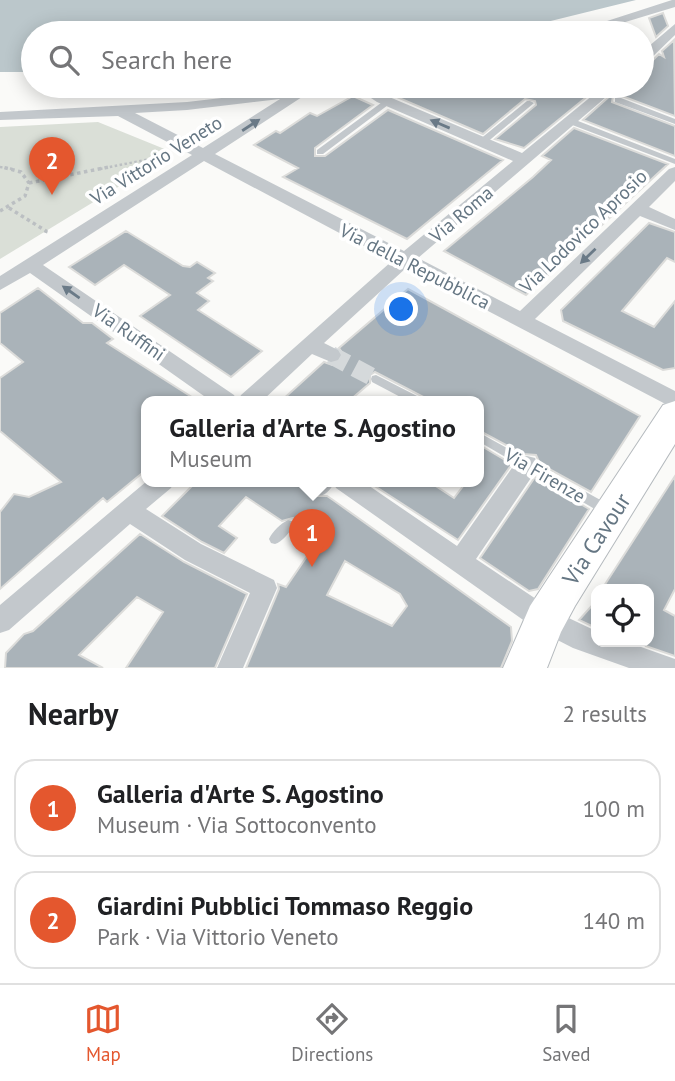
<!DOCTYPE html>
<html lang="en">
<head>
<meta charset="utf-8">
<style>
	body { margin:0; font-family:"PT Sans",sans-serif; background:#f6f6f6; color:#202124 }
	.controls { position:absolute; right:21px; bottom:21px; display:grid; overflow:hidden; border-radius:14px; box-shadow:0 4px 18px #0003 }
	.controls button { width:63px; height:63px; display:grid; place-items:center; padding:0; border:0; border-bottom:2px solid #e0e0e0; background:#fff; color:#202124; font:35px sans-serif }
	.you { position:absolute; left:402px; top:310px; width:24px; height:24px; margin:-18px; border:5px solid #fff; border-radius:50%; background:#1a73e8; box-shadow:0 0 0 10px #1a73e833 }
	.badge { display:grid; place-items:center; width:46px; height:46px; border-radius:50%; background:#e4572e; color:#fff; font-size:23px; font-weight:700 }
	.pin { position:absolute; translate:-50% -58px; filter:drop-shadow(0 2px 4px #0008) }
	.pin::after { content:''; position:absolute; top:37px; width:24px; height:21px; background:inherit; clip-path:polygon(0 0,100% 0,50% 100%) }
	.popup { position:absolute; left:141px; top:396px; width:343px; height:91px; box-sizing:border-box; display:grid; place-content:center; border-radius:14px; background:#fff; filter:drop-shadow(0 2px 5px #0005); font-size:23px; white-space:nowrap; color:#757577 }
	.popup b { font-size:26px; color:#202124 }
	.popup::after { content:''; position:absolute; left:50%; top:100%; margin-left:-14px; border:14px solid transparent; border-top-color:#fff }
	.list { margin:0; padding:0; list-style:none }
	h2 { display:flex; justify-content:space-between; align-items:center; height:91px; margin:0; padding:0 28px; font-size:30px }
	h2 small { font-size:23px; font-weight:400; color:#757577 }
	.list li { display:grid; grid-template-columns:46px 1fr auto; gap:21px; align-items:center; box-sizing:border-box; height:98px; margin:0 14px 14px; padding:0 14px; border:2px solid #e0e0e0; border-radius:21px }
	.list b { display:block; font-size:26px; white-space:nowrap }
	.list p { margin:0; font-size:23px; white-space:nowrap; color:#757577 }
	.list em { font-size:23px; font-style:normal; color:#757577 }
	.icon { flex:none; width:38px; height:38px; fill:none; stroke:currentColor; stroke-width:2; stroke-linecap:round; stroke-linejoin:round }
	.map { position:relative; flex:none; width:675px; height:668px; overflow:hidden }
	.search { position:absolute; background:#fff; box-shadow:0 4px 18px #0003; left:21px; right:21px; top:21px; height:77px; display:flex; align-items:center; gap:18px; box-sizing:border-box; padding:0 24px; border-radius:38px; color:#757577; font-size:26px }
	.sheet { height:315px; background:#fff }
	nav { display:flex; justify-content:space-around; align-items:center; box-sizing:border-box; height:98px; border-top:2px solid #e0e0e0; background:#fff; font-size:19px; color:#757577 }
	nav a { display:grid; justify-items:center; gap:4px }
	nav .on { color:#e4572e }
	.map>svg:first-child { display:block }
	.green { fill:#dadfd7 }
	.water { fill:#bbc7cb }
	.building { fill:#aab3b9; stroke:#dcdcda; stroke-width:2; fill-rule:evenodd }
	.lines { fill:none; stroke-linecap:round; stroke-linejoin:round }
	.street-tunnel { stroke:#d5d9db; stroke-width:18; stroke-dasharray:18 9; stroke-linecap:butt }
	.primary-casing { stroke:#b5babe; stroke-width:2 }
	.path-far1 { stroke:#bbbfc2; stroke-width:2.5; stroke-dasharray:2.5 2.5; stroke-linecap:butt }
	.path { stroke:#bbbfc2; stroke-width:3.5; stroke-dasharray:3.5 3.5; stroke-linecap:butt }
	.lane { fill:#c3c8cc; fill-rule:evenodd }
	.street { fill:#c3c8cc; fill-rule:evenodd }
	.primary { fill:#fff; fill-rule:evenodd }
	.oneway { fill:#6a7a87 }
	.labels { text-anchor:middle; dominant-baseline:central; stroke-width:7; stroke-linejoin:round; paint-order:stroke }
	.street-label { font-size:19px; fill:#657683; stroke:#fff }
	.near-street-label { font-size:23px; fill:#657683; stroke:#fff }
</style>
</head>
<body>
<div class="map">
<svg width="675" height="668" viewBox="0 0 675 668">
	<rect width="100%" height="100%" fill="#fafaf8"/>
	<path class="green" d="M98,122l69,28 -9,6 6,3 -164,100v-132z"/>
	<path class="water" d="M0,0h636l-134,33h-469v39h-33z"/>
	<path class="building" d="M663,13l5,13 -12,11 -7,-19z
		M674,40l1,76 -53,-20h-9l-1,6 63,24v30l-92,-36 38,-34h21v-21l7,-1 10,-10 5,3 -2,-6z
		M410,86h190l-76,62 -29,-9 41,-34 -1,-4 -10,-2 -42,35 -91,-39 1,-5z
		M353,96l20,9 -58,43v8h10l63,-46 115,50 -96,79 -124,-62 15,-9 -44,-23 22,-14 4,2 30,-20 7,3z
		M574,128l94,36 -142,131 -82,-44 89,-74 18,-17 -9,-4z
		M649,223l26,9v30l-8,-4 -45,53 32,16 21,-26v67l-12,2 -100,-49 -2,-11z
		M126,231l57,35 7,1 7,-5 18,11 -7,5 5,3 -16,12 12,8 -11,9 64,41 -31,26 -91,-61 30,-21 -46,-30 -29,20 -26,-18z
		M38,288l45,35h9l21,16 -6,4 91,58h-52v69l-39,32 -4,-4 -103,91v-77l14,-18 15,3 32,-15 -61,-51v-53l23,-16 -23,-19v-30z
		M408,289l232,127 -49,76 -51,-28 -4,-9 -13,-1 -45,-24v-29h-47l-56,-29 -5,3v8l-21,18h-68l43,-39 8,3 8,-4 3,-7 -4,-6z
		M478,444l34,20 -54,76 -91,-59h61l26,17 13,-17h11z
		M675,476v113l-11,21 11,6v40l-41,-14h15v-53h-47z
		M535,477l54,32 -51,80 -9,2 -49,-33z
		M197,481h108l9,7 -3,4 3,4h13l6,4 178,127 1,14 -11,27h-255l33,-79 -1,-5 8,3 28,-41 -20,-16 2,-6 -3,-6 -11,3 -36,-24 -27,29 18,12 -13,15 -22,-11 -40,-26zM345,561l55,33 7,12 -15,20 -65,-31z
		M140,534l44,28 63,32 -32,74h-89l37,-56 -26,-15 -58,58 24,13h-98l1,-15 18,-19 9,-3z
		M596,601v27l-17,-8z"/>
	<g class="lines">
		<path class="street-tunnel" d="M331,355l45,24"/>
		<g class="primary-casing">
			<path id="primary" d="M675,401v43l-100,162 -14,26 -14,36h-44l27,-62 17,-26 116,-175z"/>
		</g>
		<path class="path-far1" d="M0,167l13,2
			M100,169l60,-12 8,2"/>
		<path class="path" d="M29,183l80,-16
			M9,208l37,23 -1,3
			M0,211l25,-15 4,-13 -8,-11 -19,-5"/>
		<path class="lane" d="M615,98h6l54,21v5l-60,-22z
			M385,100h3l4,2 -69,52h-6v-4z
			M527,101h3l4,2 -49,41h-6v-4z
			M567,119h6l102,40v5l-108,-41z
			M376,375l45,23 1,3h-14l-36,-19 -1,-3 1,-3z
			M478,432l135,75 2,4 -2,4 -4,1 -4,-1 -127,-74z
			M323,481h12c-3,7 -10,17 -19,14l-2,-3z
			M288,520l4,1 2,4c-4,7 -12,17 -19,19l-4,-1 -2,-4c3,-7 12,-16 19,-19z"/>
		<path class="street" d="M672,0h3v7l-86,26h-19z
			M675,24v11l-28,27 -5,1v-11z
			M323,86h49l15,10 135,57 82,-67h15l-201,172 102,53 149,-142 6,-2v14l-26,26 26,12v11l-35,-14 -105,103 140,72v18l-269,-141 -82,75 14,7 3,5 -3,5 -7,2 -19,-8 -50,47h-24l3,-6 151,-134 -188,-100 -161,104 191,130 3,6h-26l-181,-128 -30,17v-14l192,-121 -74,-39 -118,4v-8l187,-10zM359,90l18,12 136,59 -109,90 -189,-97 87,-57zM280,99l-77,49 -68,-35 52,-3z
			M527,456l8,2 3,7 -3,7 -59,87 78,52 42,20v11h31l48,17v9h-46l-56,-20 -37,-19 -200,-141 -3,-7h29l95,65 62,-88z
			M147,481h27l-3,7 -25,21 55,35 73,36 3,8 -34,80h-26l33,-75 -65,-33 -55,-36 -121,106 -9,3v-28z"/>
		<use href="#primary" class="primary"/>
	</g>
	<defs><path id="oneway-solid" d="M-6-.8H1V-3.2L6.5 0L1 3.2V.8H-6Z" transform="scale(1.75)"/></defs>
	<g class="oneway">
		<use href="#oneway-solid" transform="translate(440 124) rotate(-157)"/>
		<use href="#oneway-solid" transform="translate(251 125) rotate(-33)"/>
		<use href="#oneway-solid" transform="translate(588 256) rotate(136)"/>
		<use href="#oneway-solid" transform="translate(71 292) rotate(-145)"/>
	</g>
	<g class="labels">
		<g class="street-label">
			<text transform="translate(156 160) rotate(-32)">Via Vittorio Veneto</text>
			<text transform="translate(461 214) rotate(-40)">Via Roma</text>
			<text transform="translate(583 231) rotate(-44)">Via Lodovico Aprosio</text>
			<text transform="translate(415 266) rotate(27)">Via della Repubblica</text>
			<text transform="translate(129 332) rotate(35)">Via Ruffini</text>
			<text transform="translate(545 475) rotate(30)">Via Firenze</text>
		</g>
		<g class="near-street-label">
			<text transform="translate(596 539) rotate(-57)">Via Cavour</text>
		</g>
	</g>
</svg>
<div class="controls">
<button><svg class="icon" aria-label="locate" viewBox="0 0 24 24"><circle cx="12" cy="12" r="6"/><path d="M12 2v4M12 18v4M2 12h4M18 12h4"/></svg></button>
</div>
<div class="you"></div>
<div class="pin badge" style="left:312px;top:567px">1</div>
<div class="popup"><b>Galleria d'Arte S. Agostino</b>Museum</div>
<div class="pin badge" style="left:52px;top:195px">2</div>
<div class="search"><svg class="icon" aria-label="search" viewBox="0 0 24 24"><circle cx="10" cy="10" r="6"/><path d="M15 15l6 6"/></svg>Search here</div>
</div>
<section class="sheet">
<h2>Nearby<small>2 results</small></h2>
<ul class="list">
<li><span class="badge">1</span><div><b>Galleria d'Arte S. Agostino</b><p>Museum · Via Sottoconvento</p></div><em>100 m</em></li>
<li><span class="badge">2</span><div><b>Giardini Pubblici Tommaso Reggio</b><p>Park · Via Vittorio Veneto</p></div><em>140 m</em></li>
</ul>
</section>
<nav>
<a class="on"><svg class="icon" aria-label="map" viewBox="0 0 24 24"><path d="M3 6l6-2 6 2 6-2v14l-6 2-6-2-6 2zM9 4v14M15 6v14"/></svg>Map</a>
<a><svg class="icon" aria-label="directions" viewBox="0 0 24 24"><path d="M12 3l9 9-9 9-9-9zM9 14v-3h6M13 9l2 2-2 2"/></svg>Directions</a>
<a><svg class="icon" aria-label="saved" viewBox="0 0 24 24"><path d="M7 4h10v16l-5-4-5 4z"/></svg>Saved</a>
</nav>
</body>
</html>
